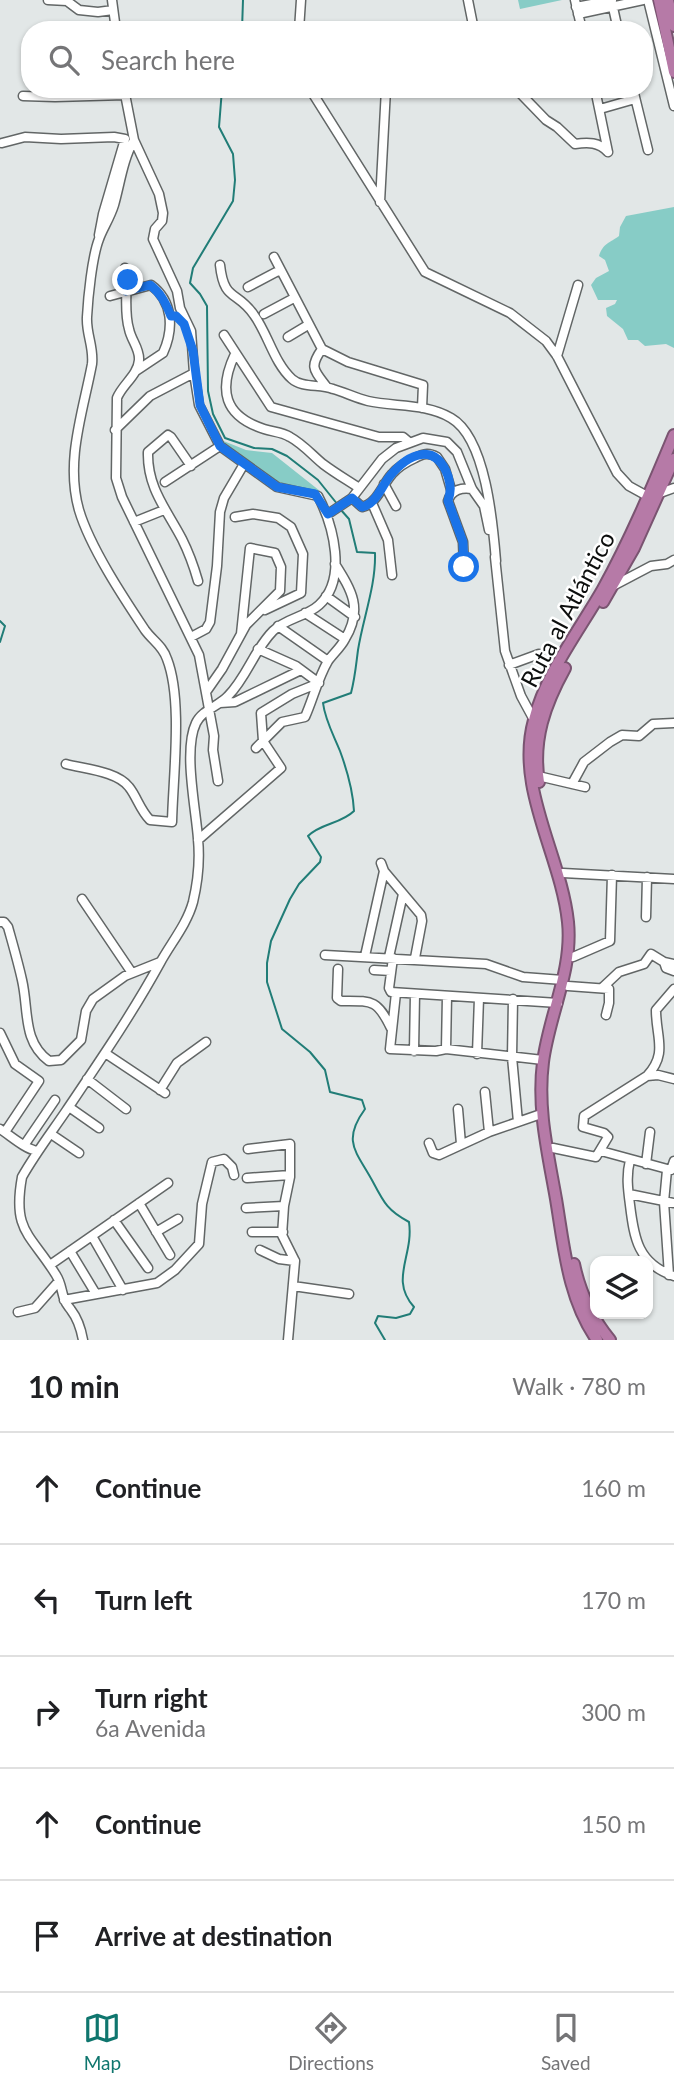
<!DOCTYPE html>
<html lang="en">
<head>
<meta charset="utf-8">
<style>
	body { margin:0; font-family:Lato,sans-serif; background:#f6f6f6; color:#202124 }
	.controls { position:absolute; right:21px; bottom:21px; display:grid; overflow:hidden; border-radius:14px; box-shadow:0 2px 5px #0004 }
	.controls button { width:63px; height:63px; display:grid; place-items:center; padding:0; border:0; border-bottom:2px solid #e0e0e0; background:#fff; color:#202124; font:35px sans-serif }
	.stop { position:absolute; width:21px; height:21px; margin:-16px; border:5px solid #1a73e8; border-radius:50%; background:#fff }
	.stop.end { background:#1a73e8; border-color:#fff; box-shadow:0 2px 7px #0008 }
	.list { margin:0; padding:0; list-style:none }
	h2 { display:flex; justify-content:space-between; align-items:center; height:91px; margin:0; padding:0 28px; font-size:30px }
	h2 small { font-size:23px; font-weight:400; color:#757577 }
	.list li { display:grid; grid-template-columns:46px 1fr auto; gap:21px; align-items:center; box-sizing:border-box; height:112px; padding:0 28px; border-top:2px solid #e0e0e0 }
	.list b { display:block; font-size:26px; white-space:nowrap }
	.list p { margin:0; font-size:23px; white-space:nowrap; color:#757577 }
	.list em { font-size:23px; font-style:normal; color:#757577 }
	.icon { flex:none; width:38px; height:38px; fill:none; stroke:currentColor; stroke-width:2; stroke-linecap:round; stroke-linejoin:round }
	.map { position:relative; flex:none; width:674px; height:1340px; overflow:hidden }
	.search { position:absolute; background:#fff; box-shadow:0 2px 5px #0004; left:21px; right:21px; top:21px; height:77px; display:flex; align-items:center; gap:18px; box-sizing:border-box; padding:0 24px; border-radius:28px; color:#757577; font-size:26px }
	.sheet { height:651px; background:#fff }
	nav { display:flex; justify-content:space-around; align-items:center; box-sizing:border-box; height:98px; border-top:2px solid #e0e0e0; background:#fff; font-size:19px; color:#757577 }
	nav a { display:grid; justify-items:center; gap:4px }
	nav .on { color:#0f766e }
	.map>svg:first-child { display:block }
	.green { fill:#87ccc6 }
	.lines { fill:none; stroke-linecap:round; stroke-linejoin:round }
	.stream { stroke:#217d77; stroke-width:2 }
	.minor-casing { stroke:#626666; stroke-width:11 }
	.highway-casing { stroke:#7a5471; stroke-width:14 }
	.minor { stroke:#fff; stroke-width:8 }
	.highway { stroke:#b67aa7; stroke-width:10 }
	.route { stroke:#1a73e8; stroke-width:9 }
	.labels { text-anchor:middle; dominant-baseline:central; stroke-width:5; stroke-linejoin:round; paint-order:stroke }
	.street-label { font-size:24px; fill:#0c0e0d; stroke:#fff }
</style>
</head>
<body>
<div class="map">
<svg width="674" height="1340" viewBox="0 0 674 1340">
	<rect width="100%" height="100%" fill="#e2e7e7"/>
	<path class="green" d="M518,0h44l-42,9z
		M674,207v141l-8,-4 -21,2 -7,-6h-10l-5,-11 -16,-13 -1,-8 9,-4 2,-4h-19l-7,-15 5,-7 13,-7 -4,-11 -6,-4c4,-13 11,-13 20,-20l1,-9 6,-11z
		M221,440l25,10 26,3 48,38 -2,3 -41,-8 -57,-43z"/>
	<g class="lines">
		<path class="stream" d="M242,30l1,-30
			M222,89l-3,38 14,27 2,26 -2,21 -40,67 -3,15 10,11 7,12 1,85 5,23 12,24 29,10 18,1 15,7 31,24 20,25
			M341,510l8,9 8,33 18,1c1,33 -12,65 -17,97 -2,15 -3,28 -7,43l-28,10c2,17 11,33 17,48 7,19 13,41 14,60 -13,13 -33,12 -46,25l13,21 -1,5 -21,22 -9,15 -19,42 -4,22v19l15,47 28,23 15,18 5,22 32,8 3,9c-24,33 -8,43 8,73 11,21 15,29 36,40 5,34 -20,57 5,85l-4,7 -14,4 -18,-2 -3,7 10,17
			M0,621l5,5 -5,16"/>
		<g class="minor-casing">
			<path id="minor" d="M48,0l19,1 12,9 19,2 15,-2
				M112,0l4,30
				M468,0l6,30
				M575,0l7,30
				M648,0l26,106
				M612,3l6,27
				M576,7l36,-7
				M578,14l65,-14
				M299,30l2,-30
				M310,89l115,183 85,41 36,28 11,15 60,117 12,13 20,11
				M516,89l30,31 11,7 18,17c13,-2 24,-2 33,8
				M595,89l13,63
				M633,89l15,61
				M23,96l32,1 70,-2
				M600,109l35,-10
				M2,143l23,-6 36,2 53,-2 11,2 -22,75 -4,21
				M380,202l6,-113
				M274,257l48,92 26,13 75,23 -1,23
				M220,265c4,37 17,25 34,50 14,19 20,48 38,64 10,9 28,5 41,10 11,3 23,9 35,12 26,6 58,2 83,17 35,20 42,106 45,143
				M125,268c4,20 -2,41 4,61 2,11 11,20 10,31 -1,15 -17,25 -22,38l-1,80 6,19 77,158 15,81 -1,14 5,31
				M248,287l32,-17
				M110,296l41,-11c22,16 23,44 12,68l-27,18
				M264,314l30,-16
				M224,335l47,72 108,30h24l6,5
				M288,337l20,-12
				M322,349c-13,18 -8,21 4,37
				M235,354c-17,36 -11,62 29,75 9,3 18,3 26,8 13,7 22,18 33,27 12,9 24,16 36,24
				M557,356l21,-71
				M115,430l35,-34 44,-23
				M191,466l-20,-29 -3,-2 -20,17c-1,36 19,58 34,87 7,14 12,28 16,42
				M165,482l55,-36
				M384,484l12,22
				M660,493l14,-5
				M352,498l10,9c15,-3 20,-22 30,-33 6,-7 14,-12 23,-16 8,-4 13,-6 22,-1l8,12 7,24
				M372,503l16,37 4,35
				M328,514l24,-16 30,-39 14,-11 27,-10 24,4 10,10 15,37 12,17 5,24
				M235,517l18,-3 25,4 13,9 12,27 -2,39 -36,17
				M134,522l30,-12
				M495,557l10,94 16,45 13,24
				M464,567l-1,-25 -15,-41c3,-11 14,-14 24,-12
				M613,586l38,-20 16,-2 7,-4
				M326,596l29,21
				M305,613l40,26
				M278,626l50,35
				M191,637l15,-8 4,-7 7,-56 3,-54 4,-14 20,-34
				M509,665l30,-11
				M206,692l16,-23 24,-44 34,-34 1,-24 -6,-14 -25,-5 -9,86
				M220,703l15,-1 66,-32
				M256,748l26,-26 23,-5c8,-18 13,-39 23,-56 5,-7 13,-14 17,-22 18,-30 7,-48 -10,-75
				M66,764c18,5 51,7 63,23 8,10 11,23 21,33l22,2c1,-46 11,-122 -5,-163 -4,-13 -15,-19 -22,-29 -22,-33 -55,-83 -66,-120 -14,-49 4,-98 13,-146 2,-17 -6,-30 -5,-47 1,-19 5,-60 12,-78 4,-11 11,-21 15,-34 6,-21 9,-46 20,-65
				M538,776l47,11
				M572,784l12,-22 26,-20 12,-7 17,1 14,-12 21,-1
				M198,840l83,-72 -18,-27 -2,-28 31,-19 27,-11 -23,-17 -38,-17
				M384,871l37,44 1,6 -7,37
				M563,873l111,6
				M82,899l50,74
				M646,917l1,-40
				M0,922h4l4,5c5,18 10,35 14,53 7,30 0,61 27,81l12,-1 20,-20 5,-29 7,-12 32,-23 35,-14
				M325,955l161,9 37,13 40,3
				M365,956l19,-85 -3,-8
				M389,957l14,-63
				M573,957l37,-16 2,-66
				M393,958l-4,30 2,4 167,11
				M664,962l2,6 8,3
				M338,969l-1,29 4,3c31,0 36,-2 50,27
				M374,970l17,1
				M568,986l41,3v14l-3,12
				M603,987l16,-15 25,-8 7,-10 13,8 10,2
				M396,993l-6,56 46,2 10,-2 97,11
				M513,999l-1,58 6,65
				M0,1033l15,31 24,17 -34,51
				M446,1049l1,-53
				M414,1051l1,-57
				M105,1053l60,40
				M477,1054l2,-56
				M647,1076c21,-23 9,-38 9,-66l18,-21
				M87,1079l39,30
				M160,1090l17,-27 29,-21
				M485,1092l4,40
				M69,1107l30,21
				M458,1109l3,35
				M0,1129c11,7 25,20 37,22
				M51,1134l28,19
				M429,1143l4,10 6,2 50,-23 52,-18
				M25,1144l30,-44
				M553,1148l43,9 12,-20 -4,-4 -21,-6 1,-11 63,-40 11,-1 16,4
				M248,1149l42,-5v33l-6,29 -2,29 13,26 -7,79
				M601,1151l70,19 3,-9
				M630,1160c-4,16 -2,30 0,45 4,33 8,59 44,71
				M646,1164l4,-32
				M667,1170l-3,32 5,73
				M247,1178l43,-3
				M629,1194l45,9
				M139,1203l31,52
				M246,1208l38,-2
				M114,1220l34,48
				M156,1232l22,-13
				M252,1232h31
				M92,1236l31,54
				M260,1250l19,9 16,2
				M70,1251l26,43
				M50,1265l118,-82
				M293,1286l56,8
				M64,1300l93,-17 18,-13 24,-26 3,-40 10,-42 12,-3 8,8 2,8
				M18,1312l17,-4 24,-27
				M83,1340c-2,-11 -5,-21 -12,-30 -2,-3 -5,-6 -6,-9 -4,-9 -3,-17 -9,-26 -25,-41 -44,-43 -34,-98 13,-23 29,-44 44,-66 33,-49 66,-97 94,-148 11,-20 27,-39 33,-61 5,-21 7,-42 5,-63 -2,-30 -15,-89 -2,-116 6,-13 23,-17 32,-27 19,-19 26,-46 45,-65 13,-13 33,-14 46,-26 29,-26 14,-80 -1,-109l-41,-9 -57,-41 -21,-41 -5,-32 -3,-42 -11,-23 -3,-17 -24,-52 2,-10 7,-8 1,-8 -4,-19 -25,-54 -10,-51"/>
		</g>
		<g class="highway-casing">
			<path id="highway" d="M659,0l15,72
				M668,0l6,26
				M603,602l31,-54 40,-89
				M539,782c-7,-42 6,-78 26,-114
				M574,1264c6,29 18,54 36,76
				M597,1340c-29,-41 -33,-93 -41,-141 -8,-46 -19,-90 -13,-137 6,-47 30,-92 25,-140 -7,-67 -53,-134 -34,-202 12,-47 45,-89 69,-131 27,-49 49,-101 71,-154"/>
		</g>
		<use href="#minor" class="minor"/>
		<use href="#highway" class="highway"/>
	</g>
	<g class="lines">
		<path class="route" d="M128,280l-2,11 24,-6c11,8 16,19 21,31h5l8,8 9,27 7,54 20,41 57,41 38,7 13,20 24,-16 10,9c14,-3 19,-20 28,-31 18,-22 45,-35 58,0 3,10 3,15 0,25l15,41 1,25"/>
	</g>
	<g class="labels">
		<g class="street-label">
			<text transform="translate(567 609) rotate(-62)">Ruta al Atlántico</text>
		</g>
	</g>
</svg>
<div class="controls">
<button><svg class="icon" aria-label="layers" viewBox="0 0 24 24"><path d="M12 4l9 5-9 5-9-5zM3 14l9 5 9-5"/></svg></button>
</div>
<div class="stop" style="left:464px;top:567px"></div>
<div class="stop end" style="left:128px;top:280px"></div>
<div class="search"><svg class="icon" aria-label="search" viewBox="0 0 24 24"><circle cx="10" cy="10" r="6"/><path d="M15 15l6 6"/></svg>Search here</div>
</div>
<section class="sheet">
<h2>10 min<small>Walk · 780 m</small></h2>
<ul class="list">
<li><svg class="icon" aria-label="ahead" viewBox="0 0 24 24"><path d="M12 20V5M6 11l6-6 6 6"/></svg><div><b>Continue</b></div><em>160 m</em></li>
<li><svg class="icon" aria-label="left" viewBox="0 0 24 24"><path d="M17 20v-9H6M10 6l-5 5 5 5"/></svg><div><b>Turn left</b></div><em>170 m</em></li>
<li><svg class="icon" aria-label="right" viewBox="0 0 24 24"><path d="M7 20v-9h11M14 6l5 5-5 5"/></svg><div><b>Turn right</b><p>6a Avenida</p></div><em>300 m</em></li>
<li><svg class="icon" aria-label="ahead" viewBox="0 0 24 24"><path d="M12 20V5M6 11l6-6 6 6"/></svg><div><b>Continue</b></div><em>150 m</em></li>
<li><svg class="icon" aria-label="arrive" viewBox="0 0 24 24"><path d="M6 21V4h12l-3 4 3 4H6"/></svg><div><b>Arrive at destination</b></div></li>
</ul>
</section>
<nav>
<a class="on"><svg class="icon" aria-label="map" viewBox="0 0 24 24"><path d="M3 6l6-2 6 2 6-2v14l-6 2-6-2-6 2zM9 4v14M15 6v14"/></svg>Map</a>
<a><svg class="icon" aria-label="directions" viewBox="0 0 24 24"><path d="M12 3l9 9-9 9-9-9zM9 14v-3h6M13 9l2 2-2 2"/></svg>Directions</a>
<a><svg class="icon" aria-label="saved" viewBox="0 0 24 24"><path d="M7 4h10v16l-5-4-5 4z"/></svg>Saved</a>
</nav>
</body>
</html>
